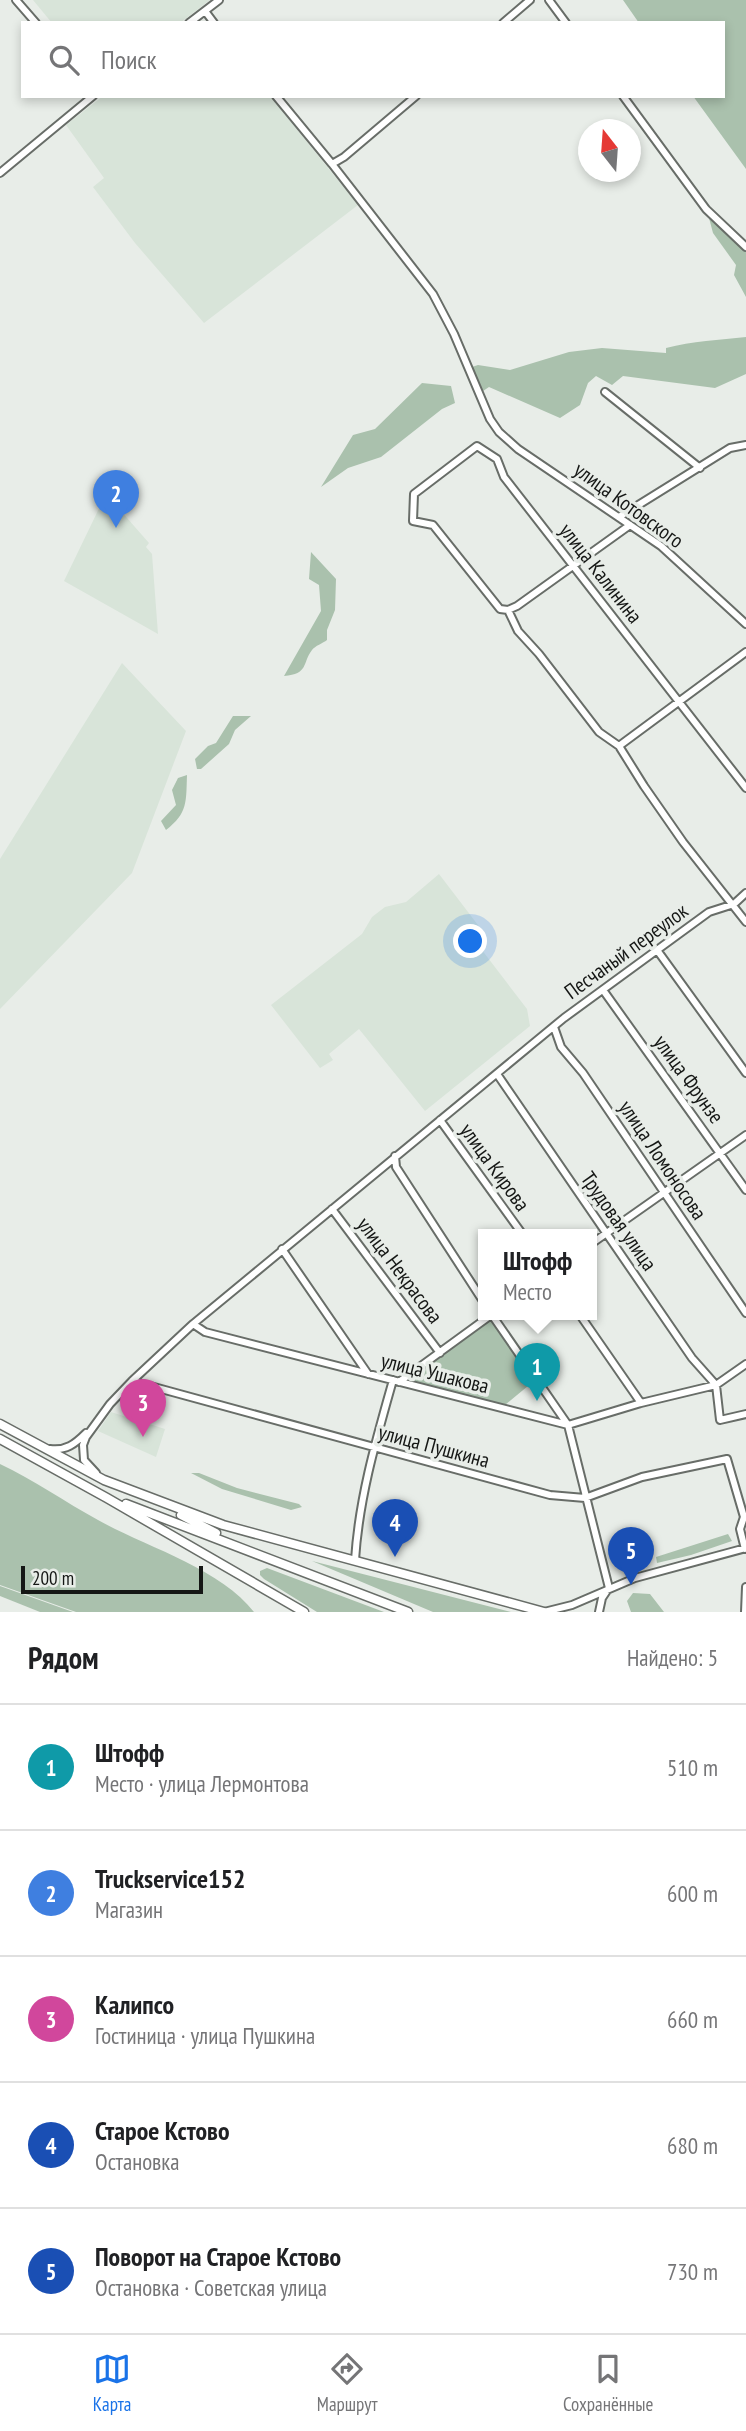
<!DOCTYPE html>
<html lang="ru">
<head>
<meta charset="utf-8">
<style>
	body { margin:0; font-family:"PT Sans Narrow",sans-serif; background:#f6f6f6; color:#202124 }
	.compass { position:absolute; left:578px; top:119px; width:63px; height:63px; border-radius:50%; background:#fff; box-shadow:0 4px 10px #0003; rotate:343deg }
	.scale { position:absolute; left:21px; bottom:18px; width:182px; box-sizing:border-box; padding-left:7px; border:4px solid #151715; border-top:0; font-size:19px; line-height:24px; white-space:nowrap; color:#151715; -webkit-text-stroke:5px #e8ede8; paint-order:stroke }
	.you { position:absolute; left:471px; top:942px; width:24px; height:24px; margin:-18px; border:5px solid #fff; border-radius:50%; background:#1a73e8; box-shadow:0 0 0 10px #1a73e833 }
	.badge { display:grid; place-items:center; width:46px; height:46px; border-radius:50%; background:#1a73e8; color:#fff; font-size:23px; font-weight:700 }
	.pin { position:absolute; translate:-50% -58px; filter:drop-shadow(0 2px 4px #0008) }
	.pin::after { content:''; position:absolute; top:37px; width:24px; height:21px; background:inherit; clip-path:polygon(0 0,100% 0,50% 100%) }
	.popup { position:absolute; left:478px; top:1229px; width:119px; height:91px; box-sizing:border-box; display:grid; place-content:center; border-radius:0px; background:#fff; filter:drop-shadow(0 2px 5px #0005); font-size:23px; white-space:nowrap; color:#757577 }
	.popup b { font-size:26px; color:#202124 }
	.popup::after { content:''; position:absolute; left:50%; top:100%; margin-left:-14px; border:14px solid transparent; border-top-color:#fff }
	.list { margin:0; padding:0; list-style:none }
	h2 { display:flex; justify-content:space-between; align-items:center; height:91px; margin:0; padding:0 28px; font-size:30px }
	h2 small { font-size:23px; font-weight:400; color:#757577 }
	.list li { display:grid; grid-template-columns:46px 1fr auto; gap:21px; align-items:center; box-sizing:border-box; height:126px; padding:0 28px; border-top:2px solid #e0e0e0 }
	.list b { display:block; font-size:26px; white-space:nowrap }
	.list p { margin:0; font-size:23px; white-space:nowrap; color:#757577 }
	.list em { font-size:23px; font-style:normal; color:#757577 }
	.icon { flex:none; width:38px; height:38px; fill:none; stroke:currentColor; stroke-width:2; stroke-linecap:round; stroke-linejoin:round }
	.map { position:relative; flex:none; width:746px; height:1612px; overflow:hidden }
	.search { position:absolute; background:#fff; box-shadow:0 4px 10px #0003; left:21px; right:21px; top:21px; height:77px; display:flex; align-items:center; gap:18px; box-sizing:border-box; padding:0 24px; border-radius:0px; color:#757577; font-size:26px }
	.sheet { height:721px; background:#fff }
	nav { display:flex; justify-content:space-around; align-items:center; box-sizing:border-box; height:98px; border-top:2px solid #e0e0e0; background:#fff; font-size:19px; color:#757577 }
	nav a { display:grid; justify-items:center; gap:4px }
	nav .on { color:#1a73e8 }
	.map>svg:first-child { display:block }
	.built { fill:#d8e4d9 }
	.green { fill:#aac1ad }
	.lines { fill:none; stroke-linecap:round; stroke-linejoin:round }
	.minor-casing { stroke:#686d68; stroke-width:10 }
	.major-casing { stroke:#686d68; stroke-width:11 }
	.minor { stroke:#fff; stroke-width:6 }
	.major { stroke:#fff; stroke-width:8 }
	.labels { text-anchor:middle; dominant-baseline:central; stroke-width:7; stroke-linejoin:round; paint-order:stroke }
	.street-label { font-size:21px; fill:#151715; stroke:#e8ede8 }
</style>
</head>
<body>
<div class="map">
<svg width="746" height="1612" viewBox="0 0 746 1612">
	<rect width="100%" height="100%" fill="#e8ede8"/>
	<path class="built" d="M33,0h177l-30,23h-128z
		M103,96h167l88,109 -154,118 -69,-80 -42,-56 11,-9 -38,-53z
		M106,494l43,49 -3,4 6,7 6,80 -94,-53z
		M122,663l64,68 -54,142 -132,136v-150z
		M439,874l42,55 -9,8 55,72 3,17 -105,85 -66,-82 -30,25 4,6 -13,8 -49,-63 91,-71 10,-17 13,-10 21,-5z
		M111,1412l54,17 -9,28 -58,-26z"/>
	<path class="green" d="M623,0h123v169l-53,-73h30v-73h-84z
		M709,218l37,31v48l-12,-22 2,-10 -23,-32z
		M746,337v37l-31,14 -92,-12 -11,9 -16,-9 -8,7 -8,22 -20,13 -71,-31 -6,4 -11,-24 6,-2 32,5 59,-18 33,-4 64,5v-5c26,-7 54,-8 80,-11z
		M422,383l29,3 4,17 -13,6 -61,48 -33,11 -27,19 32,-52 22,-6z
		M311,552l25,27 -1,31 -8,20v10c-4,3 -12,6 -15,10 -10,13 -3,24 -28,26l37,-65 -2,-26 -10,-6z
		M233,716h18l-16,14 -6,14 -28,25h-4l-2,-10 13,-13 8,-3z
		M187,775c-1,27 1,38 -21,55l-5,-9 15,-16 -4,-15 6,-12z
		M490,1320l44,61 -29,24 -90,-22 -2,-8z
		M0,1464c34,16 65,38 98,56 48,27 122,48 156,92h-178l-76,-27z
		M191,1473h8l38,15 62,16 3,3 -11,3 -69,-21z
		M728,1534l4,7 -41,14 -34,8 -1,-6z
		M312,1561l199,51h-78z
		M267,1568l117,44h-67l-53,-33 -4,-4v-4z
		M0,1586l73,26h-33l-40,-16z
		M633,1593l17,1 14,18h-33l-4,-11z"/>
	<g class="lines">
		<g class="minor-casing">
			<path id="minor" d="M16,0l20,23
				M549,0l17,23
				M205,11l9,12
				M189,23l30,-23
				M503,23l27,-23
				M276,96l56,68 101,130 21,40 36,85 9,13 19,17 143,97 85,78
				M623,96l83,113 40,38
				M332,164l12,-7 72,-61
				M0,173l93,-77
				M605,392l95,76
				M619,517l111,-69 16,-3
				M630,525l-113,81 -9,4 -8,-1 -67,-84 -20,-4 1,-27 63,-48 20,13 7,18 242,311
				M508,610l10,21 21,23 60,78 20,14 25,40 39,56 63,80
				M619,746l127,-94
				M657,950l89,123
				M603,990l143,200
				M554,1027l7,20 22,26 163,240
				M497,1074l195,284 24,27 4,35 26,-6
				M440,1120l83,115
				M395,1156l1,11 87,134
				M332,1209l108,144
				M591,1244l155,-109
				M282,1249l86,125
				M492,1315l76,110 41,163
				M580,1315l61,88
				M193,1324l12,8 363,93 73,-22 75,-18 30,-21
				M132,1381l418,114 35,3 57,-21 85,-18 17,58 -4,12 5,20
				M399,1382l92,-67
				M50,1449c16,2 25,-5 36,-16
				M96,1473l-12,-13 -1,-15 3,-8 24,-33 22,-23 61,-57 371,-306 145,-106 25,-8 12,-11
				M355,1560c4,-62 21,-120 38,-180
				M544,1612l28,-7 63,-27 111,-30
				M599,1612l3,-14 6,-9
				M745,1612l1,-25"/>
		</g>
		<g class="major-casing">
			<path id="major" d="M0,1424l104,56 119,45 321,87
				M0,1439l107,59 197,114
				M126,1504l282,108
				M181,1515l35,18"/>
		</g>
		<use href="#minor" class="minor"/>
		<use href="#major" class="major"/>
	</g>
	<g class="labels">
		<g class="street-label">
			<text transform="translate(629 505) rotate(36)">улица Котовского</text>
			<text transform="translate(601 573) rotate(52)">улица Калинина</text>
			<text transform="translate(626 951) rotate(-36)">Песчаный переулок</text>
			<text transform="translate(689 1079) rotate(54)">улица Фрунзе</text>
			<text transform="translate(663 1160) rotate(56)">улица Ломоносова</text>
			<text transform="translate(495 1167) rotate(54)">улица Кирова</text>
			<text transform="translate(619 1221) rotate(55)">Трудовая улица</text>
			<text transform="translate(400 1270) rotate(53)">улица Некрасова</text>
			<text transform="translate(435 1373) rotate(14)">улица Ушакова</text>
			<text transform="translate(434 1446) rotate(15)">улица Пушкина</text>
		</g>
	</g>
</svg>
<svg class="compass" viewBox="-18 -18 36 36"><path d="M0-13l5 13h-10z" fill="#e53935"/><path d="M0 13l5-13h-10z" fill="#757577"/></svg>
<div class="scale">200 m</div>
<div class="you"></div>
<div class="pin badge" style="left:537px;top:1401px;background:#0f9aa8">1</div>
<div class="popup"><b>Штофф</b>Место</div>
<div class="pin badge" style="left:116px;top:528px;background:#3f7fe0">2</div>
<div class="pin badge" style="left:143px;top:1437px;background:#d1479c">3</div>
<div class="pin badge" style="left:395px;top:1557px;background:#1a4fb4">4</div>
<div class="pin badge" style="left:631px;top:1585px;background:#1a4fb4">5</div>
<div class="search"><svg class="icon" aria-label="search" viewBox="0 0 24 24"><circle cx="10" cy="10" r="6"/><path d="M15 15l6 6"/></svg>Поиск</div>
</div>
<section class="sheet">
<h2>Рядом<small>Найдено: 5</small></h2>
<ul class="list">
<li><span class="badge" style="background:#0f9aa8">1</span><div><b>Штофф</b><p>Место · улица Лермонтова</p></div><em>510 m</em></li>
<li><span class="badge" style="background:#3f7fe0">2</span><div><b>Truckservice152</b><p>Магазин</p></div><em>600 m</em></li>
<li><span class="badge" style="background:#d1479c">3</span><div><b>Калипсо</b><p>Гостиница · улица Пушкина</p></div><em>660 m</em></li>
<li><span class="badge" style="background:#1a4fb4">4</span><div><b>Старое Кстово</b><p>Остановка</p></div><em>680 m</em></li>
<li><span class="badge" style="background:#1a4fb4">5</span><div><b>Поворот на Старое Кстово</b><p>Остановка · Советская улица</p></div><em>730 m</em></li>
</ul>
</section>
<nav>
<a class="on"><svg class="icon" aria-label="map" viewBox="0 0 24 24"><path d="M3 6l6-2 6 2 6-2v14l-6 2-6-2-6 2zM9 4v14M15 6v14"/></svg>Карта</a>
<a><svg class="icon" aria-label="directions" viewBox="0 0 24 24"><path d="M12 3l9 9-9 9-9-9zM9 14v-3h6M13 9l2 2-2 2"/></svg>Маршрут</a>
<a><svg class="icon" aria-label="saved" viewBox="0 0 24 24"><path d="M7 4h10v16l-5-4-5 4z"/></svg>Сохранённые</a>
</nav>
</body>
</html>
